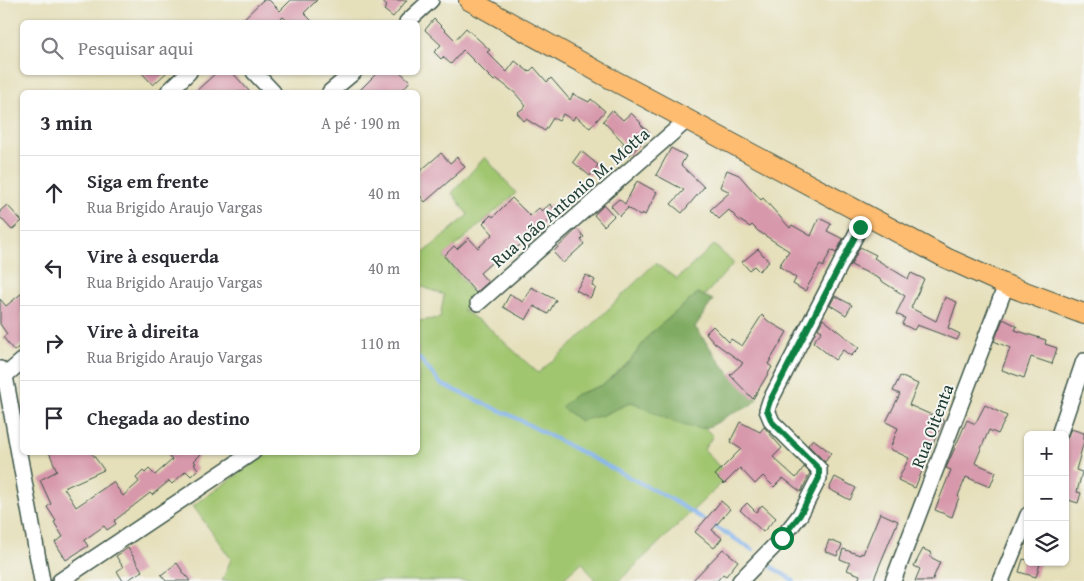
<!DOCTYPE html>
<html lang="pt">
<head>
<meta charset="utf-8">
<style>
	body { margin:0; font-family:"Gentium Book Plus",serif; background:#f2f2f3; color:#2b2b33 }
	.controls { position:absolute; right:15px; bottom:15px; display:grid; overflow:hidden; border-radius:8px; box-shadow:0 1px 4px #0004 }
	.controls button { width:45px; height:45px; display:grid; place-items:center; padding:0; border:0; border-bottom:1px solid #e1e1e2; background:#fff; color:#2b2b33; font:25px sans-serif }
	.stop { position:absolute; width:15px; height:15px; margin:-11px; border:4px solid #0b8043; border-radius:50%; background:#fff }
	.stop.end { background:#0b8043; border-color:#fff; box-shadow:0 1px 5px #0008 }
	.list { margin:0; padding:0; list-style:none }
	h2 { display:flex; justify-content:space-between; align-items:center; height:65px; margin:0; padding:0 20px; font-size:21px }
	h2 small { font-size:16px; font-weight:400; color:#7c7c81 }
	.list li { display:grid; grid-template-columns:32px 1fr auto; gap:15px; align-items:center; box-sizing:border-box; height:75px; padding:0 20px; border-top:1px solid #e1e1e2 }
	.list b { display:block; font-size:19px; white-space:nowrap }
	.list p { margin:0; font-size:16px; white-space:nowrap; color:#7c7c81 }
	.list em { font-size:16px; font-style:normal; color:#7c7c81 }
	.icon { flex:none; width:28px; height:28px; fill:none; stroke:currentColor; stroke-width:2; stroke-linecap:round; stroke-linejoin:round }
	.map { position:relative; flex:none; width:1084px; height:581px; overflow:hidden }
	.search { position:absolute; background:#fff; box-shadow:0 1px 4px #0004; left:20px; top:20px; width:400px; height:55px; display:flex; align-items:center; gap:12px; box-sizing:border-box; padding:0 18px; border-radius:8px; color:#7c7c81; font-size:19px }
	.panel { position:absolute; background:#fff; box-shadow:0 1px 4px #0004; left:20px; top:90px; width:400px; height:365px; border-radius:8px }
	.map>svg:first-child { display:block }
	.green { fill:#a1c670; stroke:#608252 }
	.forest { fill:#80ab62; stroke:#50744b }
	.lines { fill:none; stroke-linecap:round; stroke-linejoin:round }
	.stream { stroke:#80b1eb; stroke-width:4 }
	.building { fill:#d798ab }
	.minor-casing { stroke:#3d5548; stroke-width:18 }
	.major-casing { stroke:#3d5548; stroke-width:22 }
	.minor { stroke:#fff; stroke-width:15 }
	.major { stroke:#fdbc70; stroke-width:20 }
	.route { stroke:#0b8043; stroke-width:6 }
	.labels { text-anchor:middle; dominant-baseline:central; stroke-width:4; stroke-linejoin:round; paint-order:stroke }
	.street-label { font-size:18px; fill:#1f3d34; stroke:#f6f6f2 }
</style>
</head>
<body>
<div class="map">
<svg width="1084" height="581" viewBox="0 0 1084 581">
	<rect width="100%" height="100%" fill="#f6f6f2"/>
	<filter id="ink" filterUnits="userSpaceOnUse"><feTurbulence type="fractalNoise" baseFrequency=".02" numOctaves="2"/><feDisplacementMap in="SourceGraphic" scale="10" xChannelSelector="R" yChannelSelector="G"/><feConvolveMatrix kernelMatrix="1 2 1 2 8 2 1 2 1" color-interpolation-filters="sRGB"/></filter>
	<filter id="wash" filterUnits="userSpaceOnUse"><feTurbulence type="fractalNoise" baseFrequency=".0096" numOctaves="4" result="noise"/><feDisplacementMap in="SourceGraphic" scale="20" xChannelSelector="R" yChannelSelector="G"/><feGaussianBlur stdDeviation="1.12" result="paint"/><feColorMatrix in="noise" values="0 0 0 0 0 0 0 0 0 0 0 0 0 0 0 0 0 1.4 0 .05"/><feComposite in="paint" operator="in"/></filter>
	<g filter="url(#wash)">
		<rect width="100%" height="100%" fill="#e5dfba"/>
		<path class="green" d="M485,157l31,36 -72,63 30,39 -11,15 25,17 50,46 37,-31 80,-79 22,16 37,-34 20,18 -30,33 -6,-3 -49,42 -19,26 -27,24 -28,10 -13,12 18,14 23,-6 29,-13 32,14 12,7 29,5 8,8 -9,13 24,28 -109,104h-23l-14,-19 -21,19h-339l9,-22 -38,-53 75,-53 150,-1v-131l22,-3 4,-23 -26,-10v-30l2,1 48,-41 -16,-22z"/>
		<path class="forest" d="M698,293l15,7 -18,27 31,43 31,29c-10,11 -13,9 -26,15 -8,4 -18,13 -27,14 -22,2 -52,-17 -72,-26l-29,13 -23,6 -19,-14 14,-12 28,-10 27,-24 19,-26z"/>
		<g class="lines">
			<path class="stream" d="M418,357l23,27 73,33 155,81 84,52
				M772,567l22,14"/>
		</g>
		<g id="blocks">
			<path class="building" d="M263,0h6l11,11 11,-11h26l-13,13 9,9h-24l-6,-5 -6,5h-37z
				M380,0h27l-14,17 -9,-7 3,-4z
				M434,19l21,21 11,-12 24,22 -3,2 20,20 8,-11 14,11 5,-5 13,15 4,-4 19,22 3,-6 16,8 2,-3 14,12 -15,17 -15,-12 -2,4 -10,-6 -4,7 -6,-3 -8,13 -19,-12 -2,2 -7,-8 9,-7 -11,-13 -18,-14 -3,2 -31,-31 -12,14 -8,-7 -2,2 -7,-7 7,-7 -16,-15z
				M141,72h26l-14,13z
				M217,72h15l18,20h-55z
				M378,72h22l10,9 -9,11h-43z
				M612,110l11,10 8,-7 10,10 -1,1 10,9 -21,23 -9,-8 4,-5 -21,-22z
				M671,148l15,8 -5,9 23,22 -22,26 -11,-9 13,-14 -28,-15z
				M581,151l17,14 -8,11 -17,-14z
				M441,153l9,10 7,-6 8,10 -40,35 -7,-9v-20z
				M727,170l12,5 22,25 2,-2 27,30 2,-3 19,11 8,-18 12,6 -4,7 16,8 -7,14 -5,-3 -8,17 -3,-2 -15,26 -12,-7 3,-6 -17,-12 10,-15 -31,-20 -6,-6 -2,2 -11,-7 -10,-10 -10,9 -9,-9 20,-18 -10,-5z
				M637,181l20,11 -12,23 -3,-2 -2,3 -13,-9 1,1 -8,8 -9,-10 8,-7 6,5z
				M512,198l18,18 9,-8 3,3 8,-7 8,9 -45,38 -4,-4 -29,26 8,9 -12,11 -32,-37 10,-10 3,3 12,-11 9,10 15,-14 -10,-11 8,-8 2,2z
				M7,205l15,16 -10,9 -12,-13v-6z
				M604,205l10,11 -10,10 -10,-11z
				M577,229l7,8 -3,3 3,4 -21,19 -10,-11z
				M860,247l16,8 -2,3 34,21 3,-6 13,6 -13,29 25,13 9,-24 12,5 -9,26 12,6 -3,6 -40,-15 -3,5 -12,-6 3,-6 -9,-4 9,-18 -25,-16v-1l-29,-14z
				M758,249l11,13 -10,9 -5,-5 -5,4 -7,-8z
				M586,275l9,5 -3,6 4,2 -6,10 -14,-8z
				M531,287l25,13 -8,14 -14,-8 -8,14 -23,-13 7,-13 13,8z
				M22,293v51l-8,7 -11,-14 4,-3 -7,-10v-25l6,7z
				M835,296l17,9 -6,10 -16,-10z
				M762,315l6,6 19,11 -19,32 4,3 -19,32 -23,-24 13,-12 -28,-20 -9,-10 7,-7 16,16 2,-3 11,7z
				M823,319l36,29 -8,8 -8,-6 -8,10 -22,-18 9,-11 -4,-2z
				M1003,319l14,7 -2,4 31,10 -1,4 12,4 -5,16 -21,-7 -7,21 -22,-8 8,-22 -16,-7z
				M900,376l18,8 -9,21 34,15 -28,68 -17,-8 11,-22 -19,-9 8,-21 -12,-6 14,-28 -7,-3z
				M985,405l22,11 -9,18 -9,-4 -14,33 21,9 -6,15 -24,-10 -8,19 1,1 -7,20 -17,-7 16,-40 -5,-2 21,-48 8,4z
				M740,422l20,10 4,-5 18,21 -9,9 23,21 8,-11 6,6 -9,19 -18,-14 -9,9 -11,-11 -8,8 -15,-16 -16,16 -9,-9 26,-26 -11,-7z
				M1071,429l13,4v8l-8,29 6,2 -5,20 4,1 -3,10 -13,-4v-57z
				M813,439l18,14 -6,9 -17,-17z
				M49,452h42l13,18 -40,18 12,19 37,-25 10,14 16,-14 -3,-4 7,-7 2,2 4,-4 6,6 17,-15 -6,-8h37l-9,9 2,2 -2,1 4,5 -7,7 -5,-5 -14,13 -3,-3 -17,14 -2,-2 -36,28 2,3 -9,6 -3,-4 -20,14 4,6 -22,14 -11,-18 8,-5 -9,-15 2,-1 -9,-14 4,-3 -11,-24 17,-9z
				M835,477l21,11 -6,12 -21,-11z
				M721,501l9,8 -18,21 10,8 -8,10 -19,-16z
				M747,503l9,9 6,-7 14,13 -13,14 -23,-22z
				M880,513l18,8 -25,60h-15l2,-6 -13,-5 3,-7 -10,-4 3,-10 17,6 1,-2 2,1z
				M829,540l13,5 -5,11 -12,-5z
				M128,548l14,23 -16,10h-3l-6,-10 6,-4 -7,-11z
				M723,549l15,12 -12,15 -3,-2 -6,7h-25z
				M923,549l9,4 -2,4 10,5 -8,19h-17l5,-12 -6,-3z
				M1023,559l5,1v2l12,2 -4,13 -17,-5z
				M177,563l6,9 7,9h-24l-5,-6z"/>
		</g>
	</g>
	<g filter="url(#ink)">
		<use href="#blocks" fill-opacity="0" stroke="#3d5548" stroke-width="1"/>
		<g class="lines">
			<g class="minor-casing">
				<path id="minor" d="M407,22l24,-22
					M254,72l19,20
					M168,92l21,-20
					M330,92l24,-20
					M478,303l209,-183
					M0,369l5,7 37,205
					M0,380l22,-19
					M1059,435l25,-74
					M60,581l193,-129
					M740,581l42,-43 18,-23 19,-37v-9l-47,-47 -5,-12 3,-9 96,-186
					M893,581l113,-296
					M1001,581l27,-66"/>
			</g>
			<g class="major-casing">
				<path id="major" d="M469,0l146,81 331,177 60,27 78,29"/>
			</g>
			<use href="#minor" class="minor"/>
			<use href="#major" class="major"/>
		</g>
	</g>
	<g class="lines" filter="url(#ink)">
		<path class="route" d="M782,538l18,-23 19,-37v-9l-47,-47 -5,-12 3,-9 90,-174"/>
	</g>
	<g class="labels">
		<g class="street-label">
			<text transform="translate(570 197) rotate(-41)">Rua João Antonio M. Motta</text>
			<text transform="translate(932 426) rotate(-69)">Rua Oitenta</text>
		</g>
	</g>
</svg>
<div class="controls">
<button>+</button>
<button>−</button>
<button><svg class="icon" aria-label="layers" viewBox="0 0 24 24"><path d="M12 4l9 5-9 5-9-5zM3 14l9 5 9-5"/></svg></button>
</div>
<div class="stop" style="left:782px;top:538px"></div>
<div class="stop end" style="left:860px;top:227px"></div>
<div class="search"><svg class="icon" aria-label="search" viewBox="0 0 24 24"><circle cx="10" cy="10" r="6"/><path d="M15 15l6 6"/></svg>Pesquisar aqui</div>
<section class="panel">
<h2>3 min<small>A pé · 190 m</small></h2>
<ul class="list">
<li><svg class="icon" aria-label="ahead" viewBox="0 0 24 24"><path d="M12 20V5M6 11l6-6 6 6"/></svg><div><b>Siga em frente</b><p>Rua Brigido Araujo Vargas</p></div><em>40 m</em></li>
<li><svg class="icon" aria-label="left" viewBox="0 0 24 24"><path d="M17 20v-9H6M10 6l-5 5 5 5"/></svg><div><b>Vire à esquerda</b><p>Rua Brigido Araujo Vargas</p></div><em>40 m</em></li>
<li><svg class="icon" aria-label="right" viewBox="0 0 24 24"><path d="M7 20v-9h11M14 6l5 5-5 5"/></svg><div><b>Vire à direita</b><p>Rua Brigido Araujo Vargas</p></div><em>110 m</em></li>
<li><svg class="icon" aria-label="arrive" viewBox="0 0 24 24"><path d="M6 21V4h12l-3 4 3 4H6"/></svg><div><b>Chegada ao destino</b></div></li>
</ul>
</section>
</div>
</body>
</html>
